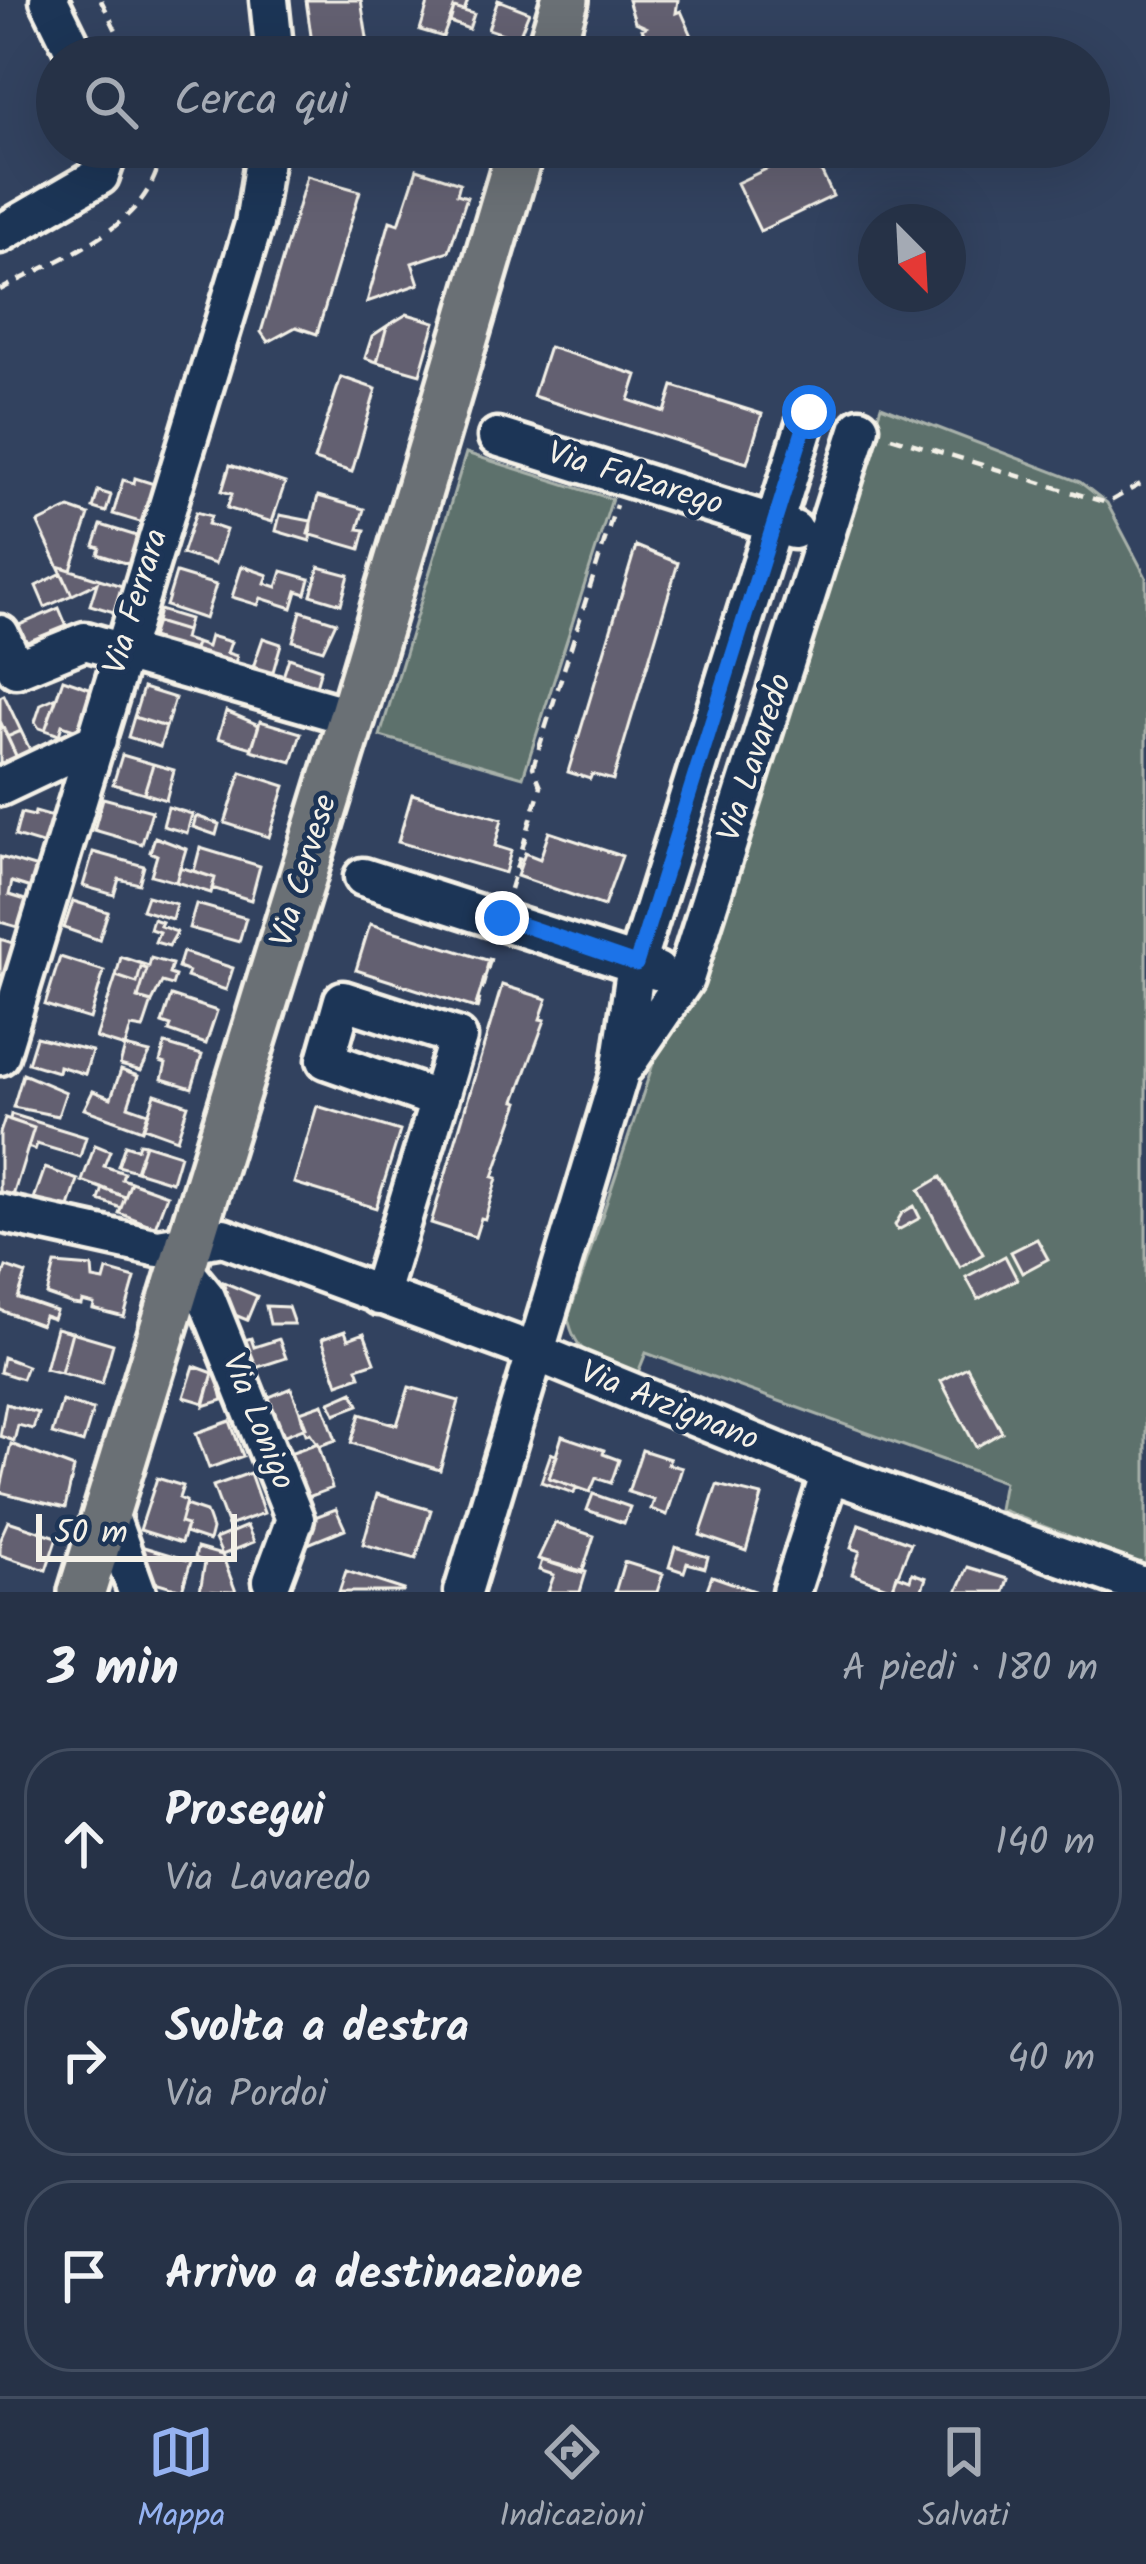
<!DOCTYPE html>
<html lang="it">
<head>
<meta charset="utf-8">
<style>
	body { margin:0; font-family:Kalam,sans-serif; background:#323e52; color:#f1f3f6 }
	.compass { position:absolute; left:858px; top:204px; width:108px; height:108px; border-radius:50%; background:#263247; box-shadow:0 12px 48px #0002; rotate:156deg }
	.scale { position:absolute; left:36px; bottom:30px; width:201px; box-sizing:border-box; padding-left:12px; border:6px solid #f4f1e8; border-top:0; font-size:33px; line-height:42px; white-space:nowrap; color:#f4f1e8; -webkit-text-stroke:9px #1d3557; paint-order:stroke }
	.stop { position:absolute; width:36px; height:36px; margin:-27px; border:9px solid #1a73e8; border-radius:50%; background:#fff }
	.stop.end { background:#1a73e8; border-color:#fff; box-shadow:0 3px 12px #0008 }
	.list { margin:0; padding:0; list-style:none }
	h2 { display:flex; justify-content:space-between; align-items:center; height:156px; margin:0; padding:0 48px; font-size:51px }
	h2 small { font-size:39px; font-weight:400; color:#a4aab4 }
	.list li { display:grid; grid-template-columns:78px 1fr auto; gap:36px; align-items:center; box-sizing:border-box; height:192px; margin:0 24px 24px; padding:0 24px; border:3px solid #424d60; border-radius:48px }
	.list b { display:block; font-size:45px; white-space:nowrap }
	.list p { margin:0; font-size:39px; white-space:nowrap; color:#a4aab4 }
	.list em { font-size:39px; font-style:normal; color:#a4aab4 }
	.icon { flex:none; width:66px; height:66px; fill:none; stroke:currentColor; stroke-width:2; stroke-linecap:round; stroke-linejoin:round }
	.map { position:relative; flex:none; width:1146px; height:1592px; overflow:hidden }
	.search { position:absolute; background:#263247; box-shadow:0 12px 48px #0002; left:36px; right:36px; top:36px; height:132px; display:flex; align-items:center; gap:30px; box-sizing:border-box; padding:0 42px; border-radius:66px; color:#a4aab4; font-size:45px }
	.sheet { height:804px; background:#263247 }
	nav { display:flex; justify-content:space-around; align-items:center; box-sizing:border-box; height:168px; border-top:3px solid #424d60; background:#263247; font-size:33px; color:#a4aab4 }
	nav a { display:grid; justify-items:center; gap:6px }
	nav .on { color:#95b2f1 }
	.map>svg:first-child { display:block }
	.green { fill:#5d716c; stroke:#a8b1aa; stroke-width:3 }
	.building { fill:#646071; stroke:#f4f1e8; stroke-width:3 }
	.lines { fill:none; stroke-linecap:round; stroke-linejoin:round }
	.minor-casing { stroke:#f4f1e8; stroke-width:45 }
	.major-casing { stroke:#f4f1e8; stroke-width:54 }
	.path { stroke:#f4f1e8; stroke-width:4.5; stroke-dasharray:12 9; stroke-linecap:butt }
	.minor { stroke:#1d3557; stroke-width:36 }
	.major { stroke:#6b6f75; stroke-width:45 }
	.route { stroke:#1a73e8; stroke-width:15 }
	.labels { text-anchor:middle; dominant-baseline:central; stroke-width:10; stroke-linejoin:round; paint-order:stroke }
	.street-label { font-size:33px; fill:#f4f1e8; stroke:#1d3557 }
</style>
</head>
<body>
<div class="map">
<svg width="1146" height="1592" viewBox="0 0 1146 1592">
	<rect width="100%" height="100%" fill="#32425f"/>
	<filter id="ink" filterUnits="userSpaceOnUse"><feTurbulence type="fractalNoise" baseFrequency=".00833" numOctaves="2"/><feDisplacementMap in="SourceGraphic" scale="24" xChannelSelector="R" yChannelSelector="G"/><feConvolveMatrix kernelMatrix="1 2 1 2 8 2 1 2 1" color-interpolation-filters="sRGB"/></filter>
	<g filter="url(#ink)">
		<path class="green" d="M881,406l199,76 27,21 39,74v989l-147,-57 5,-27 -358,-129 -9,22c-36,-14 -60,-15 -69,-57l94,-281 29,-34z
			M466,453l146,46 -89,278 -143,-41z"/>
		<path class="building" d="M306,0h55l9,57h-56z
			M429,0h39l-4,11 -10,-3 -11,29 -23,-7z
			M498,0l31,12 -11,27 -30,-10z
			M628,0h50l-2,13 5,-2 11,25 -39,18 -11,-25 4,-2 -11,-5z
			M454,8l20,6 -5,15 -19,-7z
			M480,42l35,13 -1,2h-39z
			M810,148l23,48 -73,35 -23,-48z
			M417,169l43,14 -3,11 10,3 -18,54 -37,12 7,21 -52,18 23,-81 9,3z
			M307,176l53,15 -43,143 -21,-7 -28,15 -7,-10z
			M407,314l28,8 -15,52 -43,-12 10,-36z
			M387,326l-10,36 -12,-4 7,-22z
			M549,347l88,28 -8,25 36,12 8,-26 89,28 -15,49 -214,-67z
			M341,377l35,12 -24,83 -38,-12z
			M230,465l55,18 -13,39 -45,-14 5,-14 -10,-3z
			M135,478l19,6 -11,39 -30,-9 10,-34 11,3z
			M98,491l13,4 -5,17 -13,-4z
			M318,496l46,13 -6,20 7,1 -5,19 -52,-15z
			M69,508l20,7 -18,55 -13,-4 -20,-43z
			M196,512l15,4 -3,8 18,6 -11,34 -33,-10z
			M280,515l31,6 -1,20 -34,-10z
			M101,525l39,12 -9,28 -33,-11 2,-6 -6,-2z
			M636,546l42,17 -65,217 -21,-6 -2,5 -22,-7z
			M58,566l67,21 -8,26 -27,-8 7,-22 -25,12z
			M242,566l26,9 -3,8 12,4 5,-16 28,8 -4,15 -9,-3 -5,17 -31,-10 -3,7 -26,-8z
			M319,567l30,8 -8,29 -30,-9z
			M62,573l10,22 -27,12 -9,-21z
			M176,573l40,12 -11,34 -39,-13z
			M59,608l11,26 -47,20 -11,-26z
			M159,610l30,9 -3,12 -30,-9z
			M301,611l35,11 -13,28 -30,-9z
			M156,622l30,9 -2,8 12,4 -6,20 -43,-13z
			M210,636l21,6 -4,11 10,3 -6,20 -41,-13 6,-20 11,4z
			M263,638l18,6 -11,38 -20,-6z
			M289,658l32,11 -9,31 -33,-11z
			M63,679l32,11 -15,41 -18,-6 -3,10 -14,-5z
			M143,688l32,10 -9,29 -32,-10z
			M4,695l17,36 -14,6 -7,-16v-24z
			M57,697l-12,33 -6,-2 -4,-6 6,-18z
			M226,711l33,14 -7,23 -34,-10z
			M134,717l32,10 -6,20 -32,-10z
			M260,721l41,12 -9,29 -41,-12z
			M1,723l19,41 -20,10v-50z
			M21,731l13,27 -14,6 -13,-27z
			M122,755l31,9 -9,29 -31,-9z
			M153,764l21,6 -8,30 -22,-7z
			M241,772l44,14 -16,51 -44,-14z
			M412,794l90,25 -7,27 16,5 -6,22 -107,-31z
			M103,798l49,13 -10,33 -48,-14z
			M168,807l24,7 -5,19 -24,-7z
			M35,812l18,5 -8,28 -30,-9 6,-23 13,3z
			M196,816l23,8 -3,11 -23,-8z
			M549,832l73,24 -18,50 -87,-30 8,-23 15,6z
			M155,837l31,12 -10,33 -25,-7 6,-20 -7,-3z
			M200,848l60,18 -9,34 -39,-12 3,-10 -21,-7z
			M93,852l51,14 -5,18 -20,-5 -5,16 -31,-9z
			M0,857l38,11 -7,20 -19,-6 -3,13 20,6 -8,27 -21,-6z
			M180,867l35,11 -4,15 -35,-11z
			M147,896l29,8 -4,15 -30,-9z
			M73,901l35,11 -9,28 -35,-12z
			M196,904l50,14 -7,24 -50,-14z
			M153,919l9,3 -2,4 17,6 -8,14 -14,-4 4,-10 -9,-3z
			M370,924l120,37 -15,47 -119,-38z
			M0,939l16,5 -10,33 -6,-2z
			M183,952l50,16 -7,22 -39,-13 2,-5 -11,-4z
			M60,957l44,14 -14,48 -45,-14z
			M121,957l28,9 2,-8 21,6 -3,10 6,2 -3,9 -10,-3 -10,20 -14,-4 9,-29 -6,-2 -4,16 -21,-7z
			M141,967l6,2 -9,29 14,4 -9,27 -12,-2 -6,20 -29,-9 20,-62 21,7z
			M502,985l45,14 -7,20 5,1 -30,81 4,1 -26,75 4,1 -12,41 -4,-1 -6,19 -44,-14z
			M171,996l46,15 -11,33 -37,-13 2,-5 -9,-3z
			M36,1037l56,14 -7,23 -26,-8 -1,6 -30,-9z
			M165,1044l37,11 -10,33 -30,-9 4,-15 -6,-2z
			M125,1047l25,6 -9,18 -21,-6z
			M121,1070l17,6 -10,30 20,7 -6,17 -58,-21 9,-18 18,7z
			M23,1074l43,18 -8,24 -45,-9z
			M155,1094l33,11 -11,34 -33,-12z
			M317,1106l83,25 -24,77 -82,-25z
			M11,1114l75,23 -6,20 -43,-13 -2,6 -7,-3 6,-19 -24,-8z
			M5,1118l29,10 -24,78 -10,-3v-70z
			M139,1143l6,1 -9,27 -18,-5 7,-21 12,4z
			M145,1144l35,11 -8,27 -36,-11z
			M95,1145l15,6 -6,15 20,7 -2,6 9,3 -6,15 -43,-16z
			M45,1168l33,12 -14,42 -34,-12z
			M941,1177l42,77 -23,13 -41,-77z
			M131,1182l36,13 -12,32 -36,-14z
			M103,1188l22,9 -4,11 -22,-8z
			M914,1206l6,12 -22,12 -3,-5 7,-12z
			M1037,1239l11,20 -26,14 -11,-21z
			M1005,1256l12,23 -39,20 -12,-22z
			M55,1264l37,3 1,12 11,2 3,-11 28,8 -11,39 -31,-8 1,-5 -12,-3 -1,4 -8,-1 -26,-9z
			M6,1267l20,7 -8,24 38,13 -3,8 -9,-3 -3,9 -41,-15v-26z
			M223,1282l34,14 -10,24 -34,-14z
			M266,1306l22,1 6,17h-24z
			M56,1328l16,4 -11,41 -16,-4z
			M345,1331l3,8 16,-6 11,29 -18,6 3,8 -22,8 -16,-45z
			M72,1332l41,12 -11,40 -41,-11z
			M251,1338l3,9 25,-8 7,19 -46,15 -9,-29z
			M3,1357l24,9 -5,13 -22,-7z
			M194,1366l19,7 -9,30 -20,-6z
			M967,1367l35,65 -26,15 -35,-66z
			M213,1373l4,1 6,26 -19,6z
			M409,1387l50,14 -19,69 -89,-27 9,-29 37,11z
			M291,1388l15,39 -34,13 -15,-38z
			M353,1392l6,13 -24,9 -5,-12z
			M62,1401l31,9 -10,33 -31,-9z
			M6,1404l32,9 -5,16 -15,-4 -4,16 -14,-5z
			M323,1404l13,36 -17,6 -9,-13 -4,1 -6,-22z
			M230,1421l13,35 -34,12 -13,-35z
			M562,1436l42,14 -1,4 16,6 -8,23 -15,-5 -6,14 -41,-14z
			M318,1443l14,45 -29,11 -19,-44z
			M11,1444l63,24 -9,40 -65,-16z
			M642,1450l28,9 -2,5 14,4 -15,47 -16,-6 3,-9 -26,-8z
			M551,1453l6,3 -8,22 27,9 -2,6 -33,-11z
			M250,1473l14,40 -36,13 -15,-40z
			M157,1478l26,8 -4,12 7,3 -6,22 7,2 -6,18 -41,-13z
			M717,1485l45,11 -16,55 -46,-16z
			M377,1494l54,16 -15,49 -53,-15z
			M593,1494l37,13 -6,16 -37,-13z
			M185,1505l21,7 6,17 -3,12 -24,-8 2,-8 -7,-2z
			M336,1509l9,20 -37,15 -9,-21z
			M8,1521l49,16 -11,33 -46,-15v-16z
			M555,1523l39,13 -12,37 -44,-14z
			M859,1524l52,19 -19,46 -40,-15 8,-23 -9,-3z
			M247,1526l7,16 -32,13 -7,-16z
			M137,1545l54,16 -9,29 -44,-13z
			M675,1547l33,10 -3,11 -18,-5 -3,9 -15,-5z
			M197,1548l25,7 14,37 -36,-1 5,-29 -10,-4z
			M542,1560l44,12 -6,20h-32l6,-17 -15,-5z
			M624,1562l39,12 -6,18h-42z
			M968,1567l40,12 -4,13h-47z
			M346,1571l58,19 -1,2h-64z
			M912,1573l14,5 -5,14h-29l5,-17 13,5z
			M712,1576l43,15v1h-49z"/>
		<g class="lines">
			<g class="minor-casing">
				<path id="minor" d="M49,0l28,57
					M269,0l6,57
					M0,234l100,-58 10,-29
					M497,437l297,93
					M0,634l16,35 69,-28 267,76
					M0,787l97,-46
					M363,877l294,94
					M343,1000l115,37 -19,63 -113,-40z
					M0,1056l254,-832 12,-77
					M626,1065l59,-86 175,-552
					M0,1213l158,35 65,-11 312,115 295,121 316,114
					M184,1270l22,27 89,222 -23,62
					M379,1296l60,-196
					M108,1511l29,81
					M463,1592l157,-519 16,-109 173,-552
					M791,1592l39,-119"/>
			</g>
			<g class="major-casing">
				<path id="major" d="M548,57l17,-57
					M82,1592l270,-875 169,-570"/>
			</g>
			<path class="path" d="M101,0l28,57
				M0,290c62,-34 154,-62 162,-143
				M891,437l216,66 39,-22
				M510,889l31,-103 -8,-19 83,-262
				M476,1010l16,-58"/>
			<use href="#minor" class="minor"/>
			<use href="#major" class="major"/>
		</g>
	</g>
	<g class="lines" filter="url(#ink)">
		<path class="route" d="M502,918l134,46 173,-552"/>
	</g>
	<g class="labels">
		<g class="street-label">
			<text transform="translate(635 480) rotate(17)">Via Falzarego</text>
			<text transform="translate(137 602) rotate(-73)">Via Ferrara</text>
			<text transform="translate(756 758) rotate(-72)">Via Lavaredo</text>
			<text transform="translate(305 871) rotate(-73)">Via Cervese</text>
			<text transform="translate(669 1407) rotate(22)">Via Arzignano</text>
			<text transform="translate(257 1422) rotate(68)">Via Lonigo</text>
		</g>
	</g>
</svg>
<svg class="compass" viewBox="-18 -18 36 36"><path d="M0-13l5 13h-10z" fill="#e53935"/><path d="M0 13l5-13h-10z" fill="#a4aab4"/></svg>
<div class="scale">50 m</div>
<div class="stop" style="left:809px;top:412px"></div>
<div class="stop end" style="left:502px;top:918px"></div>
<div class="search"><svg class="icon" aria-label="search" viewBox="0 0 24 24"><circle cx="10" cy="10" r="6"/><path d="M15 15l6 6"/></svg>Cerca qui</div>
</div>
<section class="sheet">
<h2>3 min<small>A piedi · 180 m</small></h2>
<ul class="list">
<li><svg class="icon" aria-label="ahead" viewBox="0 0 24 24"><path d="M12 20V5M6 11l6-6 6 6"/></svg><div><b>Prosegui</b><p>Via Lavaredo</p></div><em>140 m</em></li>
<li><svg class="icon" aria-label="right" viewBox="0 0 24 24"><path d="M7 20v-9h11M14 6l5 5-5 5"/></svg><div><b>Svolta a destra</b><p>Via Pordoi</p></div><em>40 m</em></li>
<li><svg class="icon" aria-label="arrive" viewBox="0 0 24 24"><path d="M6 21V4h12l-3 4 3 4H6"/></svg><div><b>Arrivo a destinazione</b></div></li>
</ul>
</section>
<nav>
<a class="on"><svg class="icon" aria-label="map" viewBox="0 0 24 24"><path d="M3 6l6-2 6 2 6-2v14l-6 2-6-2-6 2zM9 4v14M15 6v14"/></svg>Mappa</a>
<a><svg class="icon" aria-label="directions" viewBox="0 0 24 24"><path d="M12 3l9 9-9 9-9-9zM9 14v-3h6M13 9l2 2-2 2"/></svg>Indicazioni</a>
<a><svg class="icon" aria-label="saved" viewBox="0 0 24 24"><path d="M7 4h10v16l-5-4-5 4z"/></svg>Salvati</a>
</nav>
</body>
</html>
